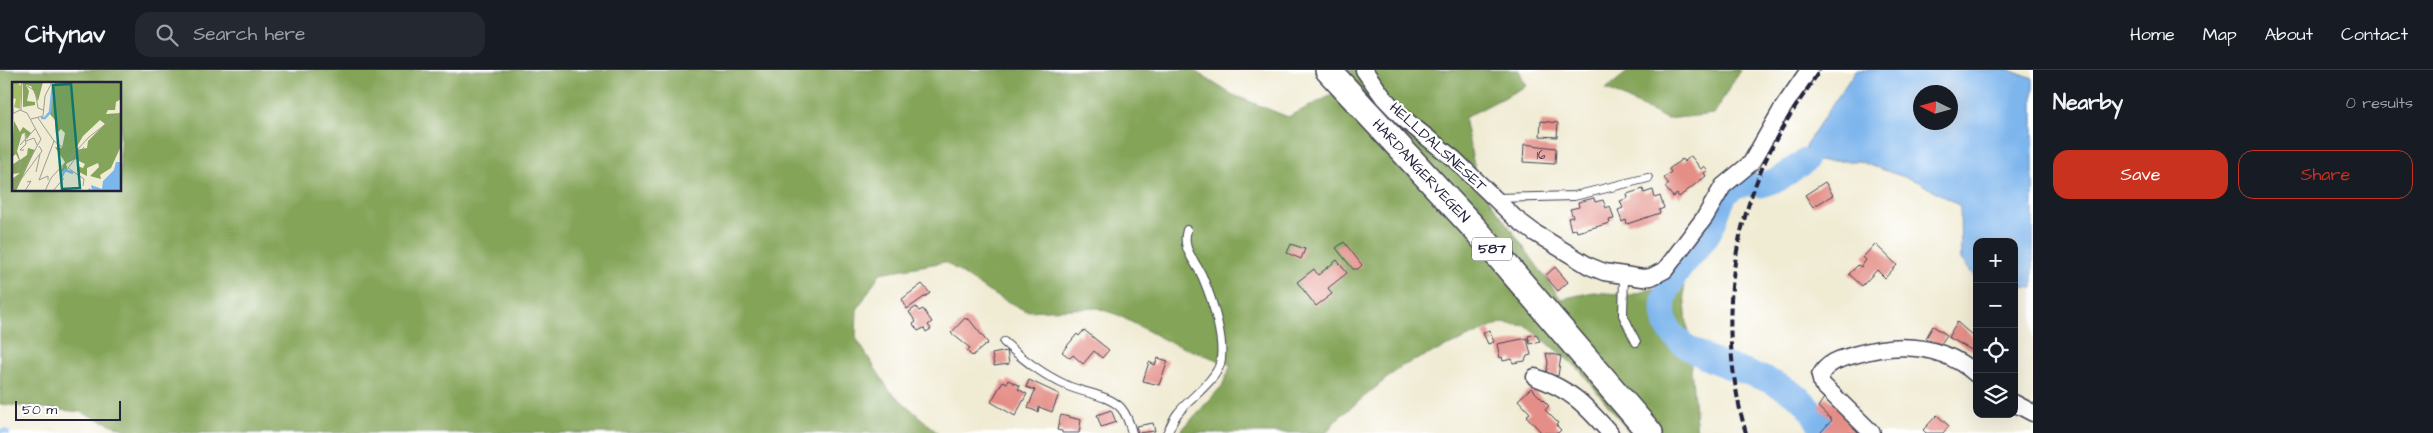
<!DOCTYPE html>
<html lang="en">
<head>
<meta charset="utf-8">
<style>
	body { margin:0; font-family:"Architects Daughter",sans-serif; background:#242831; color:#f1f3f6 }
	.controls { position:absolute; right:15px; bottom:15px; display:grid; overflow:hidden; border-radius:10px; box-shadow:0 5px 20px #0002 }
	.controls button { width:45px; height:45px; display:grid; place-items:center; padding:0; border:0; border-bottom:1px solid #363941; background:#171b24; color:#f1f3f6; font:25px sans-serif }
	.compass { position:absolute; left:1913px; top:15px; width:45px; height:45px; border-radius:50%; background:#171b24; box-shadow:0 5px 20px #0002; rotate:275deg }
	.scale { position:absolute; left:15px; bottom:12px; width:106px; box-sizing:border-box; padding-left:5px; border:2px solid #22223b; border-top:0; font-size:14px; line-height:18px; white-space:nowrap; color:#22223b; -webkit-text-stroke:4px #fff; paint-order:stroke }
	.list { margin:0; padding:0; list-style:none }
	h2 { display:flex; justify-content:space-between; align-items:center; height:65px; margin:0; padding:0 20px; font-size:21px }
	h2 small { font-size:16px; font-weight:400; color:#9ea1a6 }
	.actions { display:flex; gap:10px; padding:15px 20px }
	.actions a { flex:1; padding:11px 0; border:1px solid #c8321e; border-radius:15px; text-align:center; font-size:18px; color:#c8321e }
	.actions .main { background:#c8321e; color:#fff }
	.icon { flex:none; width:28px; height:28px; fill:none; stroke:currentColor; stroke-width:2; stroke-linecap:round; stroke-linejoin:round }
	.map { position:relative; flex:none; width:2033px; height:363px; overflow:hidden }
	header { display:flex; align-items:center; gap:30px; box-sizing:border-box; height:70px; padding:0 25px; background:#171b24; border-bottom:1px solid #363941 }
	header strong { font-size:24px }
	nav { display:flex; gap:28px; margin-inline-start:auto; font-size:18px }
	.search { width:350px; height:45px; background:#242831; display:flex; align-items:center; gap:12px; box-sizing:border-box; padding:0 18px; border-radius:15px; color:#9ea1a6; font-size:19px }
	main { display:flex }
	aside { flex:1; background:#171b24 }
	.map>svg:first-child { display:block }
	.forest { fill:#84a459; stroke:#53634a; fill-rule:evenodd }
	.water { fill:#7db5ed; stroke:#506c94; fill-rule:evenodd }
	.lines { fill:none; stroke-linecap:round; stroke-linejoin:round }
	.stream { stroke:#7db5ed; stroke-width:4.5 }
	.river { stroke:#7db5ed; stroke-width:25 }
	.building { fill:#e48e87 }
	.lane-casing { stroke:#414052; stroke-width:10 }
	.street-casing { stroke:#414052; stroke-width:19 }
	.primary-casing { stroke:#414052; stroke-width:28 }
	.lane { stroke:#fff; stroke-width:8 }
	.street { stroke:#fff; stroke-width:16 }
	.primary { stroke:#fff; stroke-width:25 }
	.rail { stroke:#22223b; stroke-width:4; stroke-dasharray:8 4; stroke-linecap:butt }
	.labels { text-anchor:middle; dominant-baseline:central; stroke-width:4.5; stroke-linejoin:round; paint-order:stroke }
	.number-label { font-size:12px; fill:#523d4e }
	.shield { fill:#fff; stroke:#646476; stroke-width:1 }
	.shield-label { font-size:14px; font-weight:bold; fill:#22223b }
	.street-label { font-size:15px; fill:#22223b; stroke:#fff }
	.inset-river { fill:none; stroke:#7db5ed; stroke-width:2.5 }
	.inset-road { fill:none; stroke:#9e9b96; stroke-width:1 }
	.view { fill:#0f766e; fill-opacity:0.15; stroke:#0f766e; stroke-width:2.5 }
	.inset-edge { fill:none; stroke:#22223b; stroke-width:2.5 }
</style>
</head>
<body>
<header>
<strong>Citynav</strong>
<div class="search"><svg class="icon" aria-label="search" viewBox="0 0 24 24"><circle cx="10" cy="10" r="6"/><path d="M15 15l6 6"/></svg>Search here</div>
<nav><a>Home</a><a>Map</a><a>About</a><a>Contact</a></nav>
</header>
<main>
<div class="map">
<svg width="2033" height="363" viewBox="0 0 2033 363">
	<rect width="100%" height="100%" fill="#fff"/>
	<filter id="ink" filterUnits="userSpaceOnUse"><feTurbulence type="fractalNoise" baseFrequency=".02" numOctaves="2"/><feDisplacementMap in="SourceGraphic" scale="10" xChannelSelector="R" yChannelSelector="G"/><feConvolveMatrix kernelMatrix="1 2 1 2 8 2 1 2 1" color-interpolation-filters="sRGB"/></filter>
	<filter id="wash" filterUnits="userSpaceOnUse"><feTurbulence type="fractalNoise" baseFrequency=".0096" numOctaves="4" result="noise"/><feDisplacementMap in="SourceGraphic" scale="20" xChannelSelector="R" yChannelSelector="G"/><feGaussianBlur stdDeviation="1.12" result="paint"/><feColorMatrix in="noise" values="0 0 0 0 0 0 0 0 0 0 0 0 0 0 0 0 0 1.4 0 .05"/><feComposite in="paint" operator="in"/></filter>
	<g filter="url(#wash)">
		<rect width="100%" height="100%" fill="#f0ebd3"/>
		<path class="forest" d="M0,0h1193l38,24 57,23 60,-30 -7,-17h178l7,16 -62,32 14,66 83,115 32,-7 38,3 52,-15 14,153h-67l-50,-63 -53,-44 -26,-3 -99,43 -65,53 -11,14h-147l43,-47 9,-21 -64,-24 -49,-26 -21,-7 -71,3 -37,-19 -44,-30 -65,11 -23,37 -1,28 33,52 49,43h-800l-18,-5 -39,-16 -81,-8zM14,14h106v106h-106z
			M1630,0h110l-26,44 -47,5 -61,-30z"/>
		<path class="water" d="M1856,0h153l24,9v209l-19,-2v-44h-37v38l-16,-21 -1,-53 -41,-24 -61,-21h-53l1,-17zM1920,22h30v30h-30z"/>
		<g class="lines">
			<path class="stream" d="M0,362l5,-1 3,2"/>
			<path class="river" d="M1748,114c-28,-1 -27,27 -37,45 -12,22 -35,38 -44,62 -23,58 64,74 100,89 12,5 26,12 36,21 9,8 13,18 19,28
				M1761,115l18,-6 26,-18"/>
		</g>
		<g id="blocks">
			<path class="building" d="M1541,51l17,2 -1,14 -17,-1z
				M1524,74l32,4 -1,16 -32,-2z
				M1691,86l10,13 3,-3 4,4 -4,3 2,3 -27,21 -2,-3 -4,3 -8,-10 4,-3 -5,-6 7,-6 -2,-3 13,-10 2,3z
				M1825,112l8,13 -20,12 -8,-12z
				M1643,119l1,4 9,-3 2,8 5,-2 4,12 -5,2 1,3 -33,11 -1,-4 -4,2 -4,-12 5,-2 -3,-7 8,-3 -1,-4z
				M1594,128l1,4 8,-2 3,8 4,-2 4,13 -5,1 1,3 -33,9 -1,-3 -5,1 -3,-12 5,-1 -3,-8 9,-2 -1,-5z
				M1344,172l18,23 -4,4h-5l-17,-21z
				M1291,174l14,5 -4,10 -14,-6z
				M1875,174l22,21 -12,13 -8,-8 -15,16 -13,-12 9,-9 3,2 5,-7 -3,-3z
				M1337,190l10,13 -19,15 4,6 -16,12 -19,-24 17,-13 4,6z
				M1555,197l13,15 -10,9 -13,-15z
				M922,214l8,9 -23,16 -5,-10z
				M916,237l3,4 4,-2 9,13 -4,3 3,4 -5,3 -2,-4 -6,3 -5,-7 3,-2 -7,-10z
				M965,248l2,2 1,-2 20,25 -16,13 -5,-5 3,-3 -19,-15z
				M1957,252l16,14 1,-7h3v24l-29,-16z
				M1933,256l14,9 -8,12 -13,-9z
				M1084,260l25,20 -7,8 -8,-7 -11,13 -10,-9 -3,3 -8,-6 15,-18 2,2z
				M1489,260l5,12 -6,2 -5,-11z
				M1536,264l4,7 -10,3 -2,-8z
				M1527,268l4,17 -4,1 -2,5 -12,2 -1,-4 -9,2 -1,-4 -2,1 -3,-14z
				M1007,281l2,13 -15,2 -2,-12z
				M1546,283l15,3 -3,20 -12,-2 2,-11z
				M1158,288l10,3 -9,24 -16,-4 6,-19 6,3z
				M1008,310l12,6 -2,3 9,5 -12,22 -24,-14 12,-21 4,2z
				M1029,310l30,14 -7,18 -13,-5 -1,5 -10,-4 7,-18 -9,-3z
				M1531,318l18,18 -4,4 13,13 -2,2 5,5 -3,3h-16l-16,-17 4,-3 -12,-13z
				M1827,327l28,24 -4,3 10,9h-41l12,-13 -14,-13 6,-9z
				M1111,340l5,12 -15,5 -4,-12z
				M1061,345l20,5 -2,13h-17v-2l-5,-1z
				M1937,345l12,11 -6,7h-17l-3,-3z
				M1153,353l2,8 -17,2 -2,-7z"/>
		</g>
	</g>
	<g filter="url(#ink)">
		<use href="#blocks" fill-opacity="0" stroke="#414052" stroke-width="1"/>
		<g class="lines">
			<g class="lane-casing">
				<path id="lane" d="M1498,128l76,-2 74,-18
					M1624,206l-1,39 13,27
					M1004,272c20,18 39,33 64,44 16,7 41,9 53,22 6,7 9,17 11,25
					M1167,363c4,-6 6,-14 11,-20 11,-14 37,-32 42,-49 6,-22 -8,-65 -17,-86 -7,-17 -22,-28 -16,-48"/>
			</g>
			<g class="street-casing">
				<path id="street" d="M1364,0l20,28 20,21 50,40 61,59 20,15 54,33 15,6 39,6 8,-1 14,-7 40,-53 18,-31 28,-23 31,-54 27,-39
					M1535,307c38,14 49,27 75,56
					M2014,333l19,10
					M1872,363l-50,-49 -2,-8c7,-14 20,-17 34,-21 44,-13 87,-12 123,20"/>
			</g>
			<g class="primary-casing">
				<path id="primary" d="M1328,0l148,160 174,203"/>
			</g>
			<use href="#lane" class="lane"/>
			<use href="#street" class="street"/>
			<use href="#primary" class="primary"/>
			<path class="rail" d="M1746,363c-27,-94 -19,-194 24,-282 14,-29 33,-55 50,-81"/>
		</g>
	</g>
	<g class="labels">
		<g class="number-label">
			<text x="1541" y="85">16</text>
		</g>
		<rect class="shield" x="1472" y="167.5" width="40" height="23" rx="4"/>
		<g class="shield-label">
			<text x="1492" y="179">587</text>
		</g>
		<g class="street-label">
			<text transform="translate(1438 77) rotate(42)">HELLDALSNESET</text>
			<text transform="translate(1421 101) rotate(47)">HARDANGERVEGEN</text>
		</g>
	</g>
	<g transform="translate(12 12)">
		<rect width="109" height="109" fill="#f0ebd3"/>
		<path d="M0,0h6l2,4 2,-4 -2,27 -6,-2 2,-8 -4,-1z" fill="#a5bd63"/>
		<path d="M11,0h20l-5,19 -7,-15 -5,-1 3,6 -2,10 8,1v3l-12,2zM43,0h66v17l-5,3 -1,8h-7l-2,4 15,-1v33l-10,22 -11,7 1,4 -11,-3 9,-9 -1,-4 -11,5v8l-10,-5v-5l6,2 2,-4 -10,-5 -9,5 2,7 -8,1 5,-10 -10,-15 7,1 3,-15 -4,-4 -5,5 -1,-14 -6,-7zM88,38l5,4 -17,17 -1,7 -12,2 8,-14zM2,39l6,11 3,-5 8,6 -4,6 -2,-6 -3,1 -5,17 3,9 7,-5 1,-7 7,2 -19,41h-4v-12l8,-6 -8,1v-9l7,-5 -3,-6 -4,3z" fill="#84a459" fill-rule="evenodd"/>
		<path d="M104,80h5v29h-33l1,-3 3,2 -1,-5 11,4 1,-8 11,-11z" fill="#7db5ed"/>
		<path class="inset-river" d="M29,36h4l5,-6 3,-27M49,96l4,-8 8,3"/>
		<path class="inset-road" d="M15,4l8,5 3,17 5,2M0,16l1,15M9,28l1,-28M0,32l8,-4 7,3 14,26 -17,31 -12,11M26,36l16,23 -15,39 9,-4v4M19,37l12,-3 2,-20 7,-14M14,59l8,-3 3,7M42,59l8,6 6,-2M8,63l15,-16M12,68h-4l6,-6 -1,-10M0,83l9,-4 -3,10M24,90l4,-18M71,104l1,-7 -16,-11 16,-21M1,108l29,-39 -3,-5M13,109l6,-10 -4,1M33,109l6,-13 38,-41 32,-25M41,109l11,-13"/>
		<path class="view" d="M59,2l9,104 -18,1 -9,-104z"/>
		<rect width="109" height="109" class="inset-edge"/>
	</g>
</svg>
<div class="controls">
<button>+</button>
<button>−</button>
<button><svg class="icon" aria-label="locate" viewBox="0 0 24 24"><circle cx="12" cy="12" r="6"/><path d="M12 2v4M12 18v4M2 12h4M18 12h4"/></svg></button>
<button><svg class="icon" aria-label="layers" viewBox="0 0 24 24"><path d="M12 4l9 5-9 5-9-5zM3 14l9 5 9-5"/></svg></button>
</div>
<svg class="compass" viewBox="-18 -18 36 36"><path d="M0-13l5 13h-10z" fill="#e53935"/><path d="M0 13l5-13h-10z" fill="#9ea1a6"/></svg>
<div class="scale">50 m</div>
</div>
<aside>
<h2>Nearby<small>0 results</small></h2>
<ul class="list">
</ul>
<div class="actions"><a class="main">Save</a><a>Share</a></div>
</aside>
</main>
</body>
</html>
